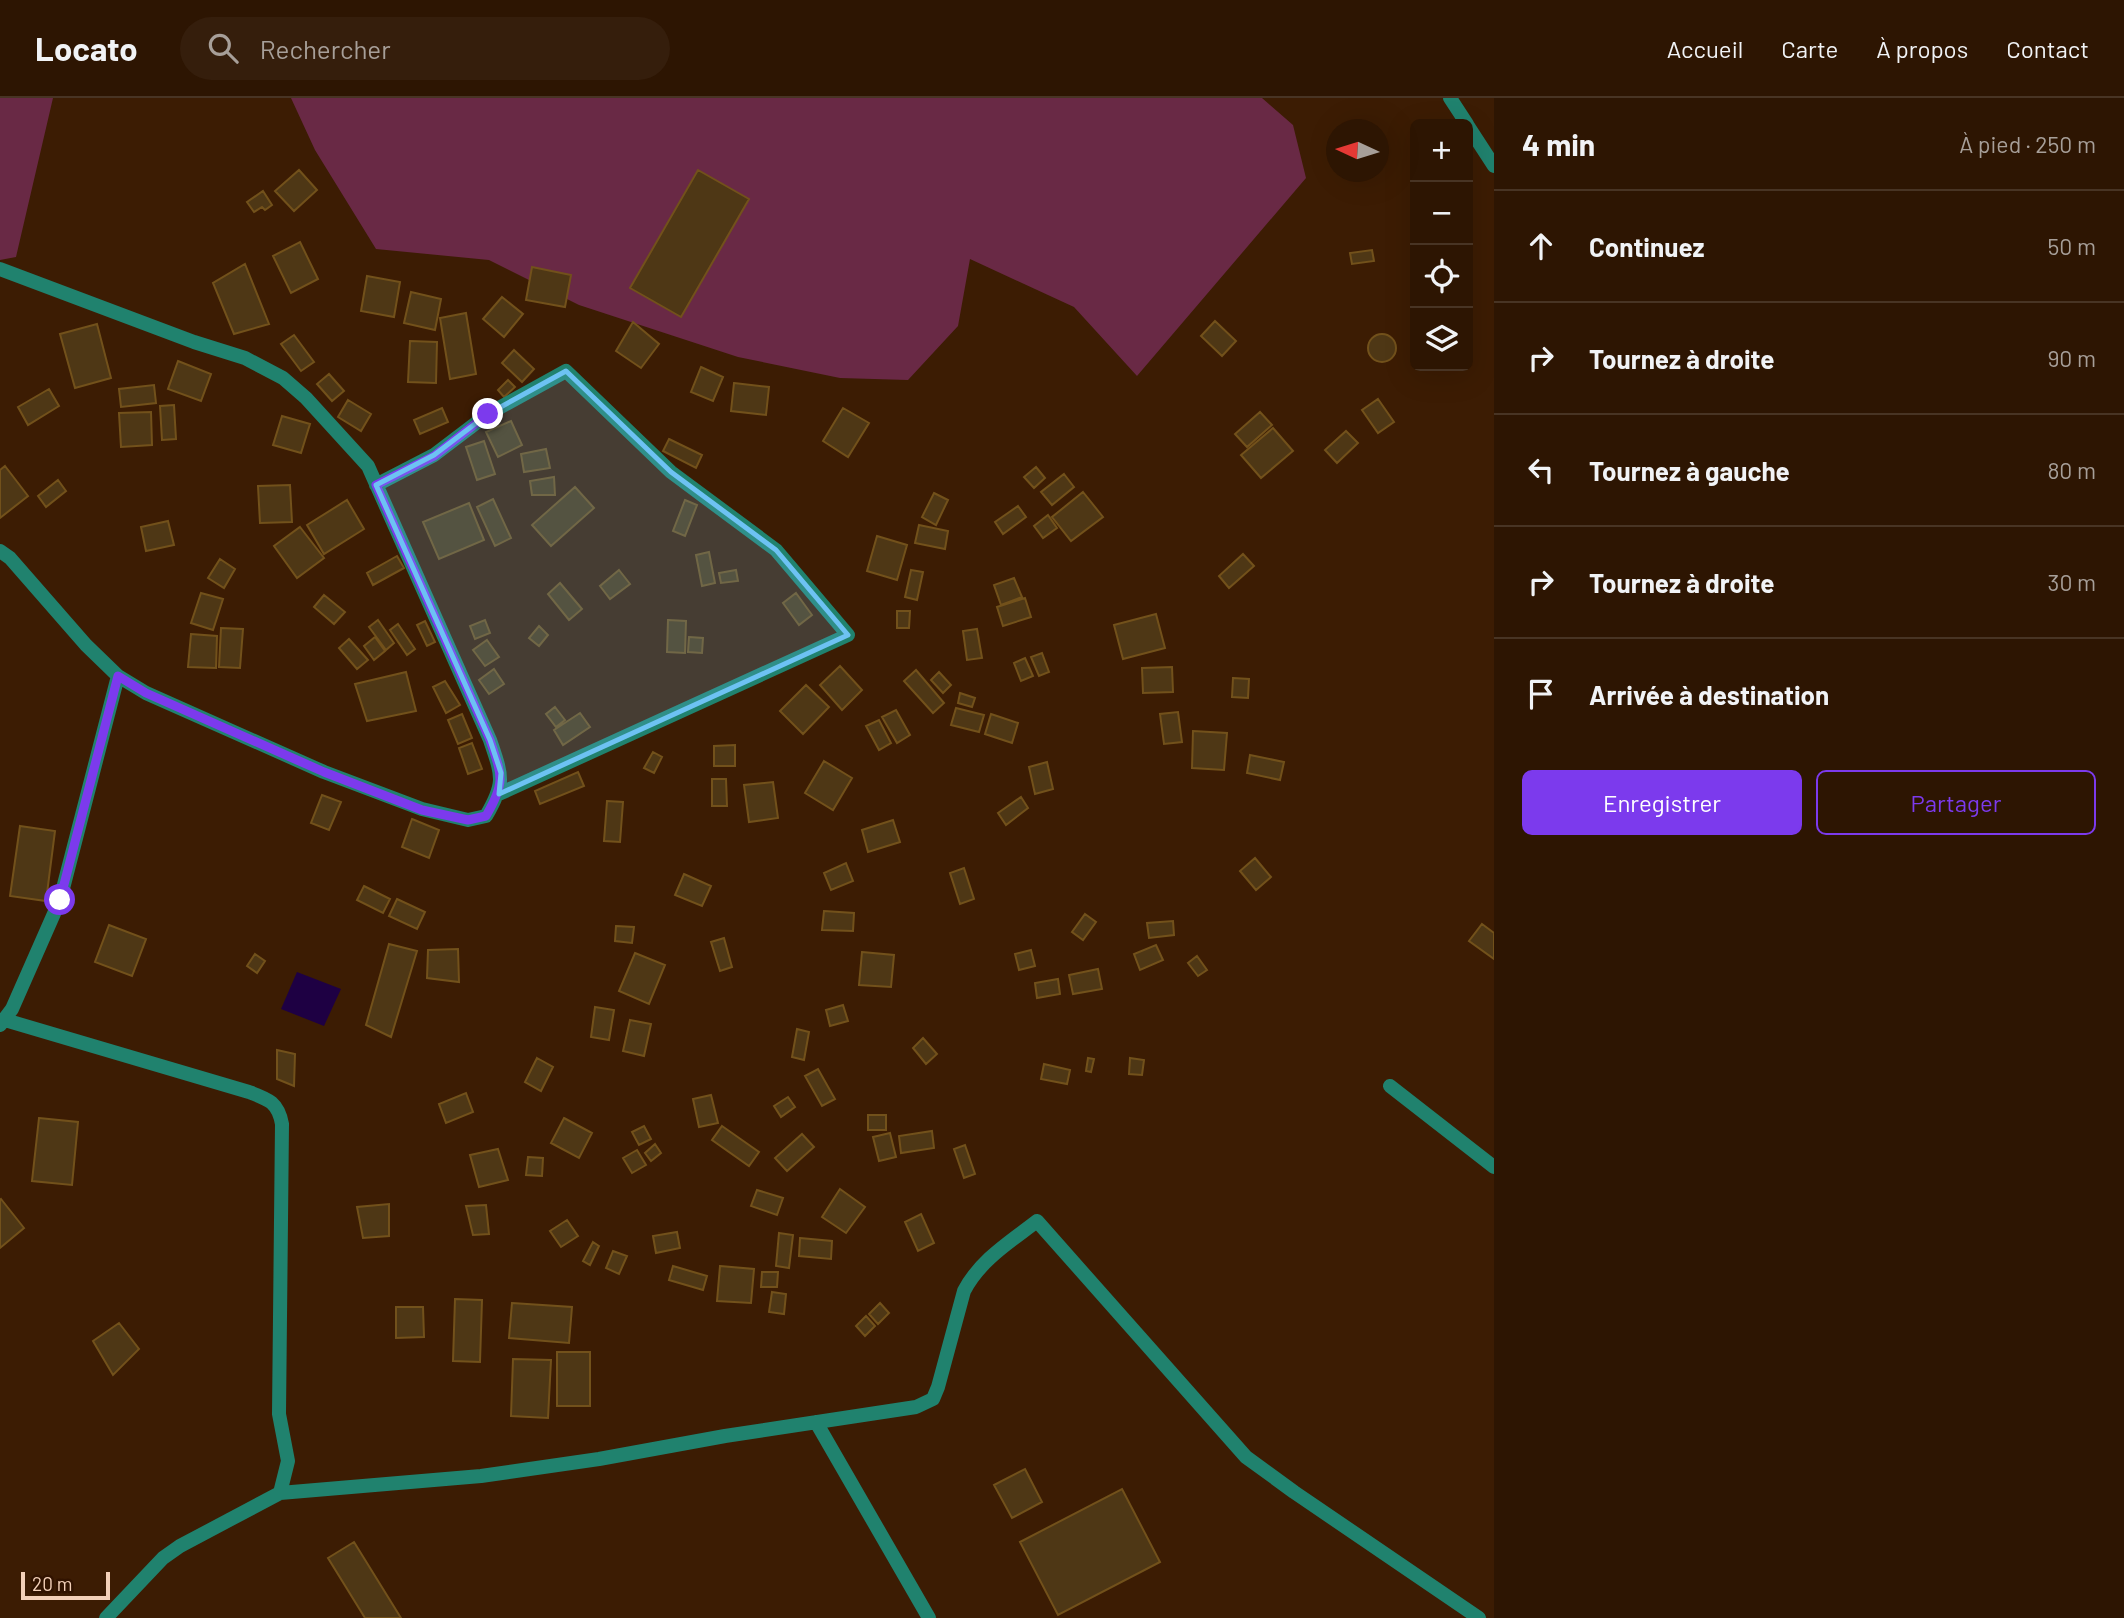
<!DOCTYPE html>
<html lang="fr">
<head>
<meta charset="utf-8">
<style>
	body { margin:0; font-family:Barlow,sans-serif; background:#351e0c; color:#f1f3f6 }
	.controls { position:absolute; right:21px; top:21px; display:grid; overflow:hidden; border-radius:10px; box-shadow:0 7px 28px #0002 }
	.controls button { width:63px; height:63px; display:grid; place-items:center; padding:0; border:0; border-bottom:2px solid #483424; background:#2d1502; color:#f1f3f6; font:35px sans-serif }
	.compass { position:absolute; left:1326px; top:21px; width:63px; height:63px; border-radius:50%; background:#2d1502; box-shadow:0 7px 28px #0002; rotate:274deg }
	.scale { position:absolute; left:21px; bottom:18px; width:89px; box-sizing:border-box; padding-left:7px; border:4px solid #f3d0b8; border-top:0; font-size:19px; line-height:24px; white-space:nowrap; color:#f3d0b8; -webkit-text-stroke:5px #311300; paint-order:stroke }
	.stop { position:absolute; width:21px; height:21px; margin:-16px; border:5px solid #7c3aed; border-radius:50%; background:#fff }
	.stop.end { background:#7c3aed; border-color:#fff; box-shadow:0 2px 7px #0008 }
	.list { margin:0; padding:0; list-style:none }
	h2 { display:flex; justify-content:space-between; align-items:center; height:91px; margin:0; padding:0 28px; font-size:30px }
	h2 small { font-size:23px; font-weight:400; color:#a79f99 }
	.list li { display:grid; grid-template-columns:46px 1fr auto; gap:21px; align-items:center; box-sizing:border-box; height:112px; padding:0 28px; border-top:2px solid #483424 }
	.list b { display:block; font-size:26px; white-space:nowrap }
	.list em { font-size:23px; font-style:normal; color:#a79f99 }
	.actions { display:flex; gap:14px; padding:21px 28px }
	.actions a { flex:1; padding:16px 0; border:2px solid #7c3aed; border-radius:10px; text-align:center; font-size:24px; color:#7c3aed }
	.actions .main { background:#7c3aed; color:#fff }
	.icon { flex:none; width:38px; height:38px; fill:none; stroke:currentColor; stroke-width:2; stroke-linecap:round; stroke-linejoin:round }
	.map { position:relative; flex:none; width:1494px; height:1520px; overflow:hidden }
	header { display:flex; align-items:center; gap:42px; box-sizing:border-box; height:98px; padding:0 35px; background:#2d1502; border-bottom:2px solid #483424 }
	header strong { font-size:33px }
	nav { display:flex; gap:38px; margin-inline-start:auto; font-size:24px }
	.search { width:490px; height:63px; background:#351e0c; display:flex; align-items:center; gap:18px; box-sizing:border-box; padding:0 24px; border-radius:38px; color:#a79f99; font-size:26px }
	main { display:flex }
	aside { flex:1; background:#2d1502 }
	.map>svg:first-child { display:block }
	.green { fill:#692945 }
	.water { fill:#1e0043 }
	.building { fill:#4e3715; stroke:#72511b; stroke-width:2 }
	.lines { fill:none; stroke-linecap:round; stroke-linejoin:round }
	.street { stroke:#20826e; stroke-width:14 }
	.route { stroke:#7c3aed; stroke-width:9 }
	.marked { fill:#6dc2f3; fill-opacity:0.2; stroke:#6dc2f3; stroke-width:5; stroke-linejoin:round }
</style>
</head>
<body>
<header>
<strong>Locato</strong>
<div class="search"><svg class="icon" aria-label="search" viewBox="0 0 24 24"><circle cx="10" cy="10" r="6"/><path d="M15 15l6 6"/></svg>Rechercher</div>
<nav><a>Accueil</a><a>Carte</a><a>À propos</a><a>Contact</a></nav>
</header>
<main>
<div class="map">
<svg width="1494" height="1520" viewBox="0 0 1494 1520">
	<rect width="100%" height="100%" fill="#3c1c03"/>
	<path class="green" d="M0,0h53l-37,159 -16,3z
		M291,0h971l31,27 13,53 -169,198 -63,-69 -104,-48 -12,67 -50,54 -68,-2 -102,-21 -159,-52 -90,-45 -113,-11 -61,-99z"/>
	<path class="water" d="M297,874l44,17 -17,37 -43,-17z"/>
	<path class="building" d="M299,72l18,20 -23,21 -19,-20z
		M698,72l51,29 -68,118 -51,-29z
		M263,93l9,14 -7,5 -3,-3 -8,5 -7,-10z
		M300,144l18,37 -27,14 -18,-37z
		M1372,152l2,11 -22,3 -2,-11z
		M245,166l24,60 -35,10 -21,-51z
		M532,169l39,8 -6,32 -39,-7z
		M367,178l33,6 -6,35 -33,-6z
		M411,194l30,7 -6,31 -31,-7z
		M502,199l21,17 -19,23 -21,-18z
		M466,215l10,61 -26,5 -10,-61z
		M1215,223l21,20 -14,15 -21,-20z
		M633,224l26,22 -18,24 -25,-17z
		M97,226l14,54 -36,10 -15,-54z
		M1368 250a14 14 0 1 1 28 0a14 14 0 1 1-28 0Z
		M294,237l20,27 -13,9 -20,-27z
		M410,243l27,1 -1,41 -28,-1z
		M514,252l20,19 -12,13 -20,-19z
		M178,263l33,13 -10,27 -33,-12z
		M701,269l22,10 -10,24 -22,-9z
		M329,276l15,17 -12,10 -15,-17z
		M508,282l7,7 -11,10 -6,-7z
		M734,285l35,4 -3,28 -35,-4z
		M154,287l2,18 -35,4 -2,-18z
		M49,291l10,17 -31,19 -10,-18z
		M1378,301l16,23 -16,11 -16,-23z
		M348,302l23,14 -10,17 -23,-14z
		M174,307l2,34 -14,1 -2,-34z
		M442,310l6,14 -28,12 -6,-14z
		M843,310l26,15 -21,34 -25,-16z
		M151,314l1,33 -31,2 -2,-34z
		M1260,314l12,13 -25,22 -12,-13z
		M282,318l28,8 -9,29 -28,-8z
		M511,323l11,24 -24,12 -12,-25z
		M1273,330l20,23 -32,27 -20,-23z
		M1346,333l12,12 -21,20 -12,-13z
		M669,341l33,16 -6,13 -33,-17z
		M484,343l11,33 -18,6 -11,-33z
		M546,351l4,19 -26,4 -3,-18z
		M5,368l23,30 -28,22v-48z
		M1036,369l9,11 -11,10 -10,-11z
		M1064,376l10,13 -22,18 -11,-13z
		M554,379l1,18h-23l-2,-14z
		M58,382l8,11 -20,16 -8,-11z
		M290,387l2,37 -32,1 -2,-37z
		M575,389l19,21 -43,38 -19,-21z
		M1083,394l20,25 -32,24 -19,-24z
		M934,395l14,7 -12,25 -14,-8z
		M493,401l18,39 -16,8 -18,-39z
		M347,402l17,29 -40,25 -17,-29z
		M685,402l12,5 -12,31 -12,-5z
		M469,405l15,37 -45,19 -16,-37z
		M1018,408l8,11 -23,17 -8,-12z
		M1048,417l9,13 -14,10 -9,-12z
		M168,423l6,24 -28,6 -5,-24z
		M919,427l29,6 -3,18 -30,-6z
		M300,429l24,31 -27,20 -23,-32z
		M877,438l30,9 -10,35 -30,-9z
		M709,454l6,31 -13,3 -6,-31z
		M1243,456l11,12 -25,22 -10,-12z
		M397,458l7,12 -31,17 -6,-12z
		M220,461l15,10 -11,19 -16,-10z
		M619,472l11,14 -20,15 -10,-13z
		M736,472l2,11 -17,2 -2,-10z
		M911,472l12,2 -6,28 -12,-3z
		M1014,480l8,19 -21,8 -7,-20z
		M560,485l22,26 -13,11 -21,-26z
		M201,495l22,6 -10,31 -22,-7z
		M796,495l16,22 -13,10 -16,-22z
		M324,497l21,17 -11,12 -20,-17z
		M1025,500l6,19 -28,9 -6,-19z
		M897,513h13l-1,17h-12z
		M1156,516l9,34 -42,11 -9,-34z
		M378,522l16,23 -8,7 -17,-23z
		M485,522l5,13 -15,6 -5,-13z
		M668,522l18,1 -1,32 -18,-1z
		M425,523l10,21 -8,4 -10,-21z
		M398,526l17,25 -8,6 -17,-25z
		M539,528l9,9 -9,11 -10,-8z
		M221,530l22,1 -3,39 -21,-1z
		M977,531l5,29 -15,2 -4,-29z
		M191,536l26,2 -1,32 -28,-1z
		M375,539l10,14 -11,9 -10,-14z
		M689,539l14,1 -1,15 -14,-1z
		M349,541l19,21 -11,9 -18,-21z
		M487,542l12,17 -14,9 -12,-16z
		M1042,555l7,19 -10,4 -8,-19z
		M1025,560l8,18 -12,5 -7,-18z
		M840,568l22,24 -20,20 -22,-25z
		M1172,569l1,25 -30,1 -1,-25z
		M494,571l10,15 -15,10 -10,-14z
		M916,572l28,33 -11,10 -29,-32z
		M406,574l10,39 -49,10 -12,-37z
		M939,574l12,13 -8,8 -12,-13z
		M1233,580l16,1 -1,19 -16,-1z
		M445,583l15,24 -14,8 -13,-26z
		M806,587l23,22 -26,27 -23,-23z
		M960,595l15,5 -3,9 -14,-4z
		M555,609l10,13 -9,7 -10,-13z
		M956,610l28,7 -5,17 -28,-7z
		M896,612l14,25 -13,8 -15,-26z
		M1178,614l4,30 -18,2 -4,-30z
		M580,615l10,14 -27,18 -9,-15z
		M462,616l10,24 -14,6 -10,-24z
		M991,616l27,9 -6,20 -27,-9z
		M879,622l12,23 -12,7 -13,-24z
		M1193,633l34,2 -3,37 -32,-2z
		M472,645l10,26 -14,5 -9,-26z
		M735,647v21h-21v-20z
		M653,654l9,5 -8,16 -10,-5z
		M1250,657l34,7 -4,18 -33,-7z
		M824,663l28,17 -19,32 -28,-17z
		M1047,664l6,27 -18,5 -6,-27z
		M578,674l6,14 -44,18 -5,-13z
		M712,681h14l1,27h-15z
		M773,684l5,36 -29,4 -5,-37z
		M322,697l19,7 -12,28 -18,-7z
		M1021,699l7,11 -22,17 -8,-12z
		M607,703l16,1 -3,40 -16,-1z
		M412,721l27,11 -10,28 -27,-11z
		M893,722l7,22 -32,10 -6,-22z
		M20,728l35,5 -9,70 -36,-5z
		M1255,760l16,19 -15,13 -16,-19z
		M846,765l7,18 -22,9 -7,-17z
		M964,770l10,31 -14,5 -10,-31z
		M684,776l27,12 -9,20 -27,-11z
		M364,788l26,13 -7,14 -26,-13z
		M397,801l28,13 -8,17 -28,-13z
		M824,813l30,2 -1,18 -31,-1z
		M1085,816l11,8 -13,18 -11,-8z
		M1173,823l1,14 -25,3 -2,-15z
		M1482,826l12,9v26l-25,-18z
		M109,827l37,14 -14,37 -37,-14z
		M616,828l18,1 -2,16 -17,-2z
		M724,840l8,29 -12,4 -9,-29z
		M389,846l28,7 -26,86 -25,-12z
		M1156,847l7,15 -23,10 -6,-16z
		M458,851l1,33 -32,-4 1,-28z
		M1031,852l4,16 -16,4 -4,-16z
		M862,854l32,3 -3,32 -32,-2z
		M635,855l30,12 -16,39 -30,-13z
		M255,856l10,7 -8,12 -10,-7z
		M1197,858l10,14 -9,6 -10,-13z
		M1098,871l4,20 -29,5 -4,-19z
		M1058,881l2,15 -23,4 -2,-15z
		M843,907l5,16 -18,5 -4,-16z
		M595,909l19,3 -5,30 -18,-3z
		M630,922l21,4 -7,32 -21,-5z
		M797,931l12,3 -5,28 -12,-3z
		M923,940l14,16 -11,10 -13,-16z
		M277,952l18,4 -1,32 -17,-7z
		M537,960l16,9 -12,24 -16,-9z
		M1088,960l6,1 -3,13 -5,-1z
		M1130,960l14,2 -2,15 -13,-1z
		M1044,966l26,6 -3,14 -26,-5z
		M818,971l17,30 -13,7 -17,-30z
		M466,995l7,19 -27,11 -7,-19z
		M711,997l7,28 -19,4 -6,-28z
		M788,999l7,10 -14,10 -7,-11z
		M868,1017h18v15h-18z
		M39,1020l39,4 -6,63 -40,-4z
		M564,1020l28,15 -13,25 -28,-15z
		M644,1028l7,13 -12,6 -7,-13z
		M722,1028l37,26 -10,14 -37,-26z
		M932,1033l2,17 -33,5 -2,-17z
		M890,1035l6,24 -17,4 -6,-24z
		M802,1036l12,13 -27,24 -12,-13z
		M655,1046l6,9 -10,8 -6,-8z
		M965,1047l10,29 -11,4 -10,-29z
		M498,1051l10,31 -29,7 -9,-32z
		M637,1052l9,15 -14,8 -9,-15z
		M528,1059l15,1 -1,18 -16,-1z
		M840,1091l25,18 -19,26 -24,-16z
		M757,1092l26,8 -6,17 -26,-9z
		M1,1101l23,29 -24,20v-48z
		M389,1106v32l-26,2 -6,-31z
		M486,1107l3,29 -16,1 -7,-29z
		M921,1116l13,29 -16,8 -13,-29z
		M567,1122l11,16 -17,11 -11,-16z
		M677,1134l3,16 -24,5 -3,-17z
		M779,1135l14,2 -4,33 -13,-2z
		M800,1140l32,3 -1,18 -32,-3z
		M593,1144l6,4 -9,19 -7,-4z
		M613,1153l14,5 -8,18 -13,-6z
		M673,1168l34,10 -4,14 -34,-10z
		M720,1168l34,3 -3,34 -34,-2z
		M762,1174h16l-1,15h-16z
		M772,1194l14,2 -2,20 -15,-2z
		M455,1201l27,1 -2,62 -27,-1z
		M512,1205l60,4 -3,36 -60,-5z
		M880,1205l9,10 -11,11 -9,-10z
		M396,1209h27l1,30 -28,1z
		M866,1218l9,10 -10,10 -9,-10z
		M119,1225l20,26 -26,26 -20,-34z
		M557,1254h33v54h-33z
		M513,1261l38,1 -3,58 -37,-2z
		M1025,1371l17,33 -30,16 -18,-33z
		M1122,1391l38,73 -102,53 -38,-73z
		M354,1444l47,76h-36l-37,-60z"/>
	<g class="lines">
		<path class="street" d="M1450,0l17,26
			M1468,28l26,40
			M0,171l194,73 51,16 38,20 23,20 62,68 122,274c12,36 16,42 -4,76l-18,4 -46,-11 -98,-37 -178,-79 -28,-17 -58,224 -48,109 -12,16
			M376,387l58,-30 54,-41 78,-43 105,101 105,78 72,85 -349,159
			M0,453l10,7 76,87 32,31
			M5,922l244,72c19,7 29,10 33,32l-3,290 9,47 -8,32 -100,53 -17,12 -57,60
			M1390,988l104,81
			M816,1324l113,196
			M280,1395l201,-17 118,-17 126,-23 191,-29 17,-8 5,-12 26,-96c16,-31 46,-49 73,-70l209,236 48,35 185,126"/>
	</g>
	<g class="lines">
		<path class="route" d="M60,802l58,-224 28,17 178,79 98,38 46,10 18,-4c20,-34 16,-40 4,-76l-114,-255 58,-29 54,-42"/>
	</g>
	<path class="marked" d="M566,273l105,101 105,78 72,85 -349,159 2,-21 -11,-33 -114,-255 58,-30 54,-41z"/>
</svg>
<div class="controls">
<button>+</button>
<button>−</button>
<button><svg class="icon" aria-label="locate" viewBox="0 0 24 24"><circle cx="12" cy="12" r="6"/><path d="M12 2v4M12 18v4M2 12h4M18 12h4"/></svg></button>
<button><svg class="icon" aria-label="layers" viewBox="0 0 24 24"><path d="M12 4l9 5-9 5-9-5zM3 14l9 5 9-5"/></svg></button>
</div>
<svg class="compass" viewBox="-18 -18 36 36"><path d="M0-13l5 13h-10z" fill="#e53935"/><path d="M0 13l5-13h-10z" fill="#a79f99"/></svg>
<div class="scale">20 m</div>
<div class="stop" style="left:60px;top:802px"></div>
<div class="stop end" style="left:488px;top:316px"></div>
</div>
<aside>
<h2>4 min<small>À pied · 250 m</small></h2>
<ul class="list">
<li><svg class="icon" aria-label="ahead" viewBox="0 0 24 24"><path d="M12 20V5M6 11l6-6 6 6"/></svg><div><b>Continuez</b></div><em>50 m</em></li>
<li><svg class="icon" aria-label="right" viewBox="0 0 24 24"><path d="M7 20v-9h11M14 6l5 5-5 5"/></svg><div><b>Tournez à droite</b></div><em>90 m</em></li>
<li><svg class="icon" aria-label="left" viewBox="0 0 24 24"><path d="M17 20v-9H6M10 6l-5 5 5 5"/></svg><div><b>Tournez à gauche</b></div><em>80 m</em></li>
<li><svg class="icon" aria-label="right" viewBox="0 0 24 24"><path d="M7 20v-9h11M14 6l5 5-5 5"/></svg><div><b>Tournez à droite</b></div><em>30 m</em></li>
<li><svg class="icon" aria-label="arrive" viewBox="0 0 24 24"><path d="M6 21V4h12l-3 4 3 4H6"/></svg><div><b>Arrivée à destination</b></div></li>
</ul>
<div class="actions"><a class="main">Enregistrer</a><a>Partager</a></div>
</aside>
</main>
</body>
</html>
